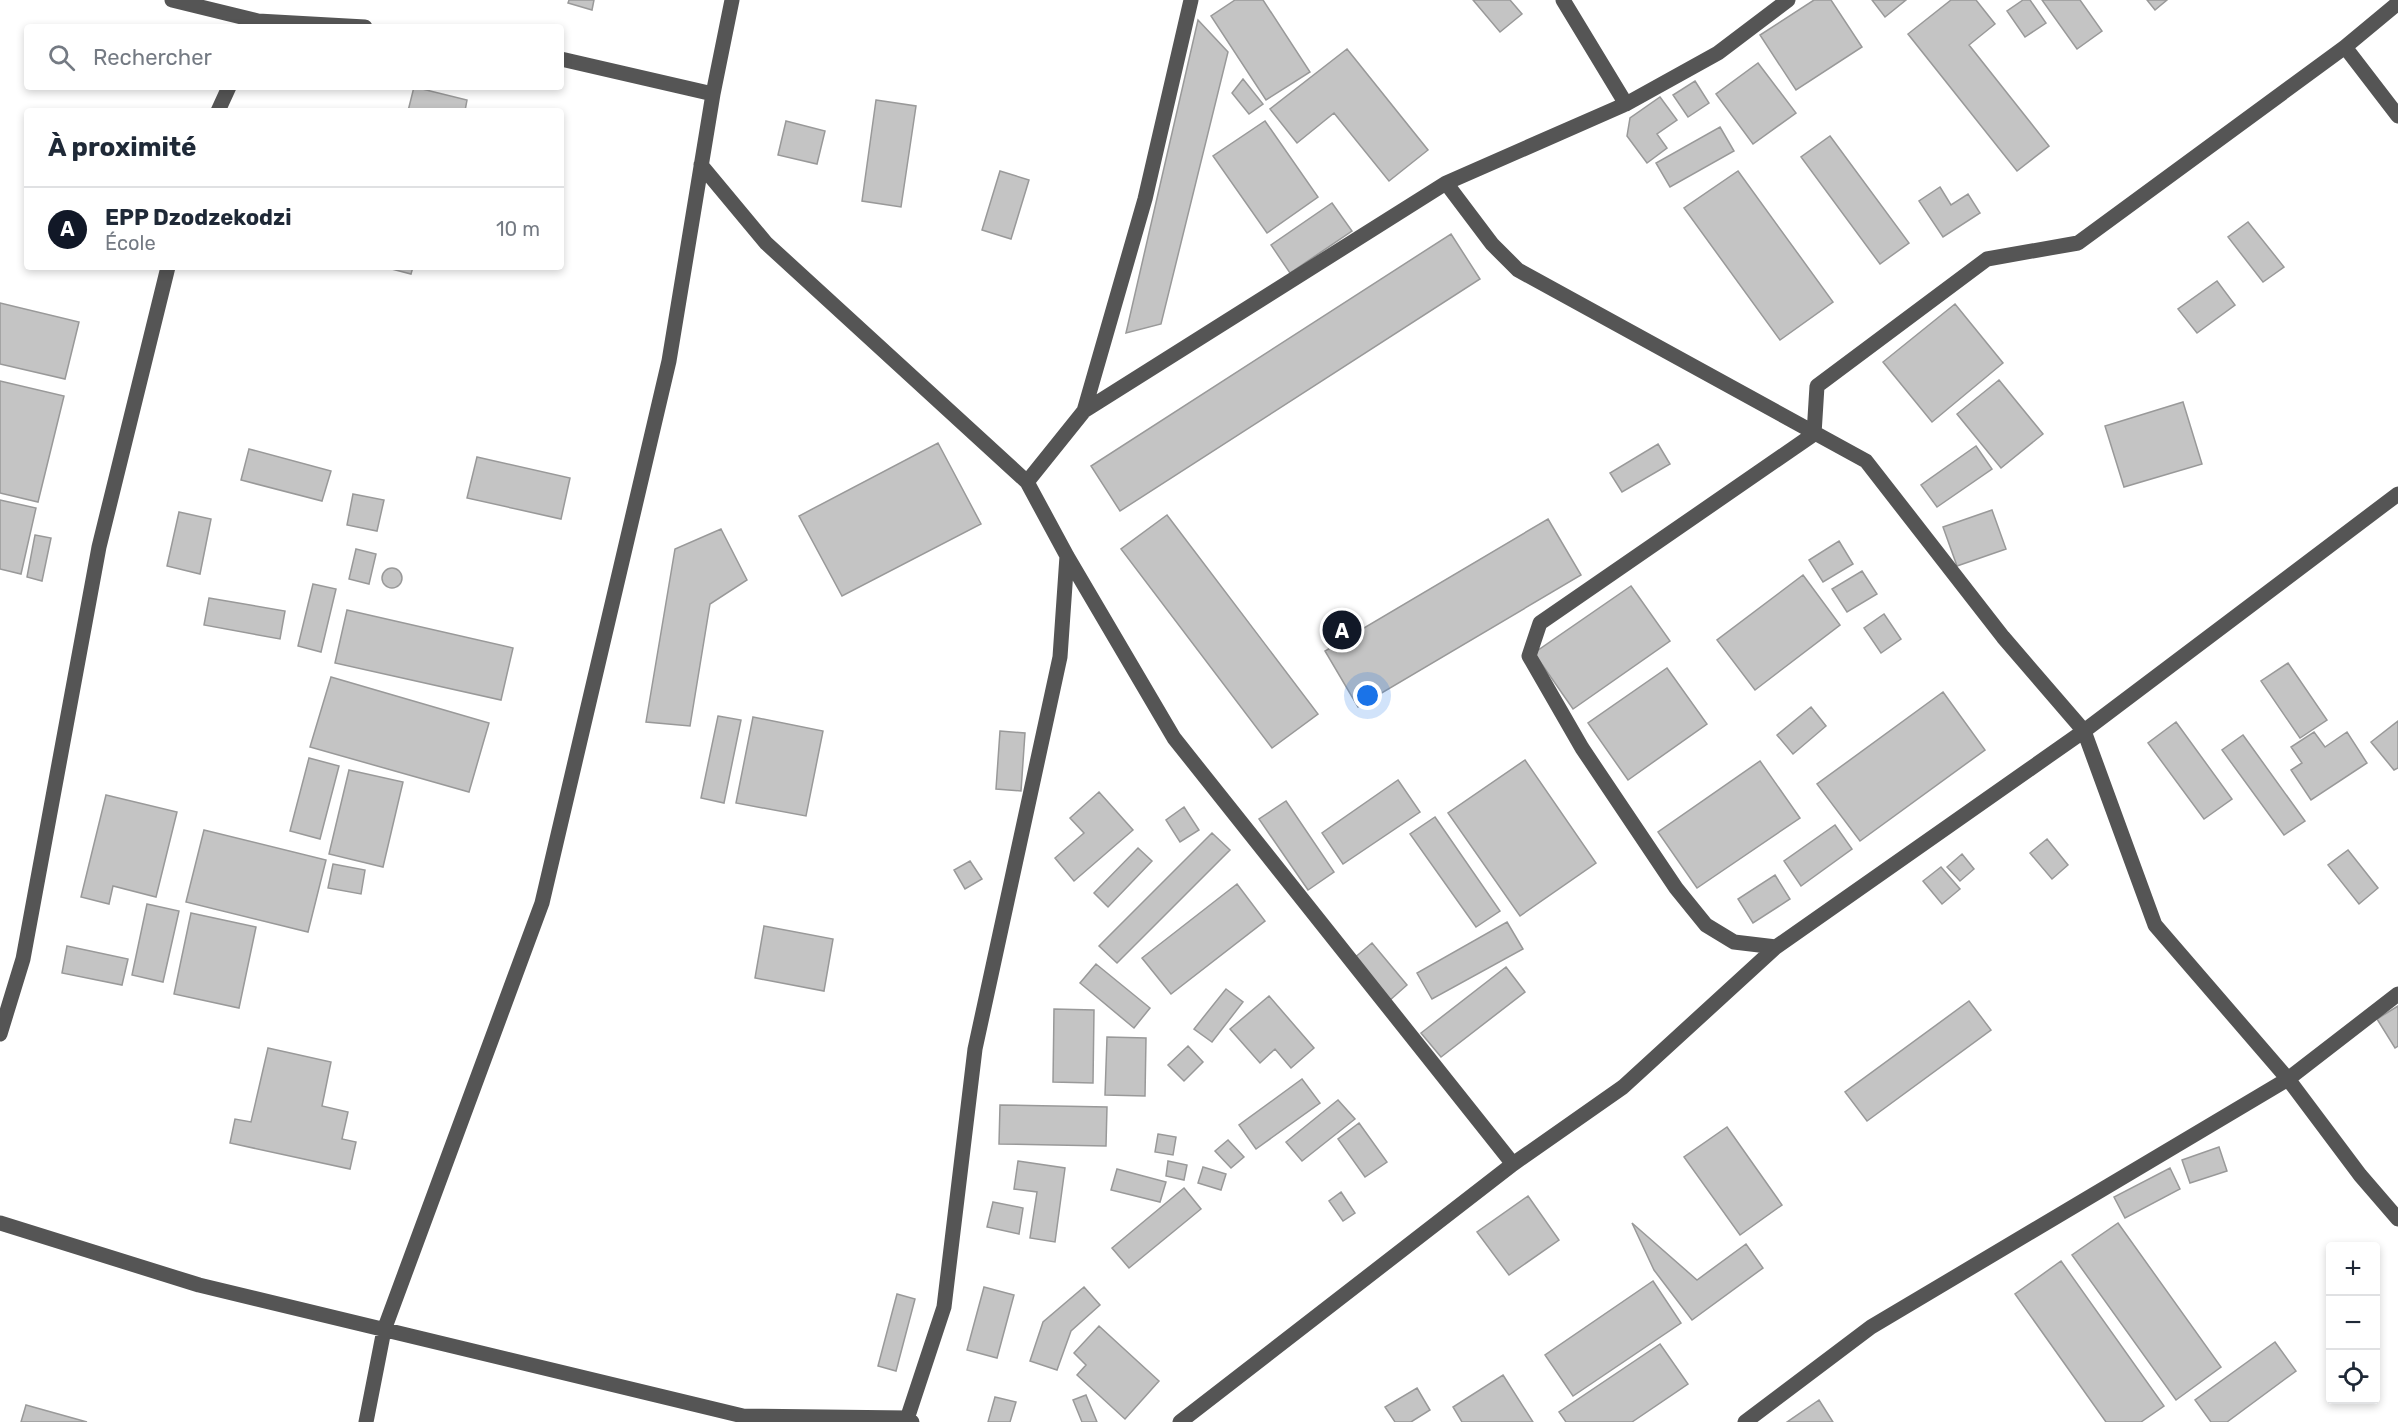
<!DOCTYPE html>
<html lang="fr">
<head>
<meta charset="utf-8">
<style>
	body { margin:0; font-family:Rubik,sans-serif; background:#f6f6f7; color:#1f2937 }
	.controls { position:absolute; right:18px; bottom:18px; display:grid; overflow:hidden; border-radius:6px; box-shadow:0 3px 9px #0003 }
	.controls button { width:54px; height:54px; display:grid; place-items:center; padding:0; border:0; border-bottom:2px solid #e0e1e3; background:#fff; color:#1f2937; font:30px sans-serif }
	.you { position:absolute; left:1368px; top:696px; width:21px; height:21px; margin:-15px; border:4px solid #fff; border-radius:50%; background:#1a73e8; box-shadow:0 0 0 9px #1a73e833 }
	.badge { display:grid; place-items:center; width:39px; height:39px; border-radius:50%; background:#111827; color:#fff; font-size:20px; font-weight:700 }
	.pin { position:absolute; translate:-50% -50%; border:3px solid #fff; box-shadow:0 2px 6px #0006 }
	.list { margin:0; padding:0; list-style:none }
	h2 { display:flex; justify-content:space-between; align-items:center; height:78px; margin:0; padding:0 24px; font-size:26px }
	h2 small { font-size:20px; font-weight:400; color:#747a83 }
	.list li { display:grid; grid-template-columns:39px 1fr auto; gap:18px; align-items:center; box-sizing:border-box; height:84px; padding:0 24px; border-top:2px solid #e0e1e3 }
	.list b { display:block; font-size:22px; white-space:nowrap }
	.list p { margin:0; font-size:20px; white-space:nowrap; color:#747a83 }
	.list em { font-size:20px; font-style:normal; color:#747a83 }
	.icon { flex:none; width:33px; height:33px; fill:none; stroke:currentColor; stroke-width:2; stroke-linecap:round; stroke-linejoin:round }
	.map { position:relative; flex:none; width:2398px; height:1422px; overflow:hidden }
	.search { position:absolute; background:#fff; box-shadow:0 3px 9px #0003; left:24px; top:24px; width:540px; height:66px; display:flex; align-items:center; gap:15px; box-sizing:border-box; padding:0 21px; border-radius:6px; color:#747a83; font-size:22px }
	.panel { position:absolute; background:#fff; box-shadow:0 3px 9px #0003; left:24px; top:108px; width:540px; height:162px; border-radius:6px }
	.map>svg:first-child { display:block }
	.building { fill:#c4c4c4; stroke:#999; stroke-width:1.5 }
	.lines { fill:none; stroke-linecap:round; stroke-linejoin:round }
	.minor { stroke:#555; stroke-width:15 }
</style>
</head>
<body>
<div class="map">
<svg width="2398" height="1422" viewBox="0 0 2398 1422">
	<rect width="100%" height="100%" fill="#fff"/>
	<path class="building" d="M569,0h25l-2,10 -24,-7z
		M1235,0h28l47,72 -44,28 -55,-84z
		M1473,0h37l12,14 -22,18z
		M1814,0h17l31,47 -66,43 -36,-55z
		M1872,0h34l-21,17z
		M1951,0h25l19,24 -26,21 80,101 -32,25 -109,-137z
		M2023,0h7l16,23 -21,14 -18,-26z
		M2042,0h38l22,31 -25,18z
		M2147,0h20l-12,10z
		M1198,20l30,32 -67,272 -35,9z
		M1347,49l81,101 -39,31 -55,-68 -37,30 -27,-34z
		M1758,63l38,50 -43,31 -37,-50z
		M1243,79l20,25 -14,10 -17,-21z
		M1695,81l14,22 -21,14 -15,-22z
		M414,87l53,13 -2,11h-57z
		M1660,97l17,23 -20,14 10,14 -20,15 -20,-27 3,-18z
		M876,100l40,6 -15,101 -39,-6z
		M786,121l39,10 -8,33 -39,-9z
		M1265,121l53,76 -51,36 -54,-77z
		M1720,127l14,24 -64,36 -14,-24z
		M1830,136l79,107 -29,21 -79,-107z
		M1000,171l29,9 -18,59 -29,-9z
		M1738,171l95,131 -53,38 -96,-132z
		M1940,187l11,18 17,-11 12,19 -37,24 -24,-36z
		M1332,203l20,28 -62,42 -19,-28z
		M2248,222l36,45 -21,15 -35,-45z
		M1451,234l29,45 -360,232 -29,-45z
		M384,267h29l-2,7z
		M2217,281l18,24 -38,28 -19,-24z
		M0,303l79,19 -14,57 -65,-15z
		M1955,304l48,59 -71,59 -49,-60z
		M1999,380l44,54 -42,34 -44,-54z
		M0,381l64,15 -26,106 -38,-9z
		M2183,402l19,62 -78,23 -19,-61z
		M938,443l43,81 -139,72 -43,-80z
		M1658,444l12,20 -48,28 -12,-19z
		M1976,446l16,23 -55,38 -16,-22z
		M249,449l82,22 -9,30 -81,-21z
		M477,457l93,21 -9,41 -94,-21z
		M353,494l31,6 -7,31 -30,-6z
		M0,500l36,8 -15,66 -21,-5z
		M1992,510l14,39 -49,17 -14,-39z
		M179,512l32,7 -11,55 -33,-8z
		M1167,515l151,199 -46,34 -151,-199z
		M1548,519l33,56 -223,132 -33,-56z
		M721,529l26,51 -37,24 -20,122 -44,-4 29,-173z
		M35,535l16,3 -9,43 -15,-4z
		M1839,541l14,23 -30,18 -14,-22z
		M356,549l20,5 -7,30 -20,-5z
		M382 578a10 10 0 1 1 20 0a10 10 0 1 1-20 0Z
		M1862,571l15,23 -30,18 -15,-23z
		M1803,575l37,50 -85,65 -38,-50z
		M313,584l23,5 -15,63 -23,-6z
		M1631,586l39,55 -97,68 -39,-56z
		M209,598l76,13 -5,28 -76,-14z
		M347,610l166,38 -12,52 -166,-37z
		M1884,614l17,25 -20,14 -17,-25z
		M2288,663l39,57 -27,18 -39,-57z
		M1667,668l40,56 -79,56 -40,-57z
		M331,677l158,46 -20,69 -159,-45z
		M1943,692l42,58 -125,91 -43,-57z
		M1811,707l15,19 -33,28 -16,-19z
		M718,716l23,4 -17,83 -23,-5z
		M753,717l70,14 -17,85 -70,-13z
		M2398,721v47l-4,2 -23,-28z
		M2176,722l56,77 -28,20 -56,-76z
		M1000,731l25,2 -4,58 -25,-2z
		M2314,732l11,15 22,-15 20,31 -56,37 -20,-30 11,-7 -11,-16z
		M2243,735l62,86 -21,14 -62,-85z
		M309,758l30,8 -19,73 -30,-8z
		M1525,760l71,103 -76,53 -72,-103z
		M1760,761l40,57 -103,70 -39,-56z
		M349,770l54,12 -20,85 -54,-13z
		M1398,780l22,32 -77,52 -21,-31z
		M1099,792l34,38 -59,51 -19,-23 29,-25 -14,-15z
		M106,795l71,17 -21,85 -43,-11 -4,18 -28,-7z
		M1286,801l48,71 -26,18 -49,-71z
		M1184,807l15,23 -19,12 -14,-22z
		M1435,817l65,94 -24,16 -66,-93z
		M1835,825l17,24 -51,37 -17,-25z
		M204,830l122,30 -18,72 -122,-30z
		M1212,833l18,17 -113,113 -18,-17z
		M2047,839l21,26 -16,14 -22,-26z
		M1138,848l14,13 -44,46 -14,-14z
		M2348,850l30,38 -19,16 -31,-39z
		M1962,854l12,15 -14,12 -13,-14z
		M970,861l12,18 -17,10 -11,-19z
		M333,864l32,6 -4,24 -33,-6z
		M1941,867l19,22 -18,15 -19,-23z
		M1775,875l15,24 -37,24 -15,-24z
		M1237,884l28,37 -94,73 -29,-36z
		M147,904l32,7 -16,71 -31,-7z
		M191,913l65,14 -17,81 -65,-14z
		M1507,922l16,27 -91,50 -15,-26z
		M764,926l69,13 -9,52 -69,-13z
		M1372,943l35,42 -18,16 -36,-42z
		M67,946l61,13 -6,26 -60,-12z
		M1096,964l54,44 -16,20 -54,-45z
		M1506,967l19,25 -84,65 -20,-24z
		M1226,989l17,13 -31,40 -18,-13z
		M1269,996l45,52 -23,20 -16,-19 -15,14 -30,-34z
		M1969,1001l22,29 -124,91 -22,-29z
		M2398,1006v40l-3,2 -18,-29z
		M1054,1009l40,1 -1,73 -40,-1z
		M1107,1037l39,1 -1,58 -40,-1z
		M1188,1046l15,16 -19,19 -16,-16z
		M268,1048l63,14 -9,44 26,6 -6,27 14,3 -6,27 -120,-26 5,-24 16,3z
		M1302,1079l18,24 -64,46 -17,-24z
		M1338,1100l17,19 -53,42 -16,-19z
		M1000,1105l107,2 -1,39 -107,-2z
		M1359,1123l28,39 -22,15 -27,-38z
		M1727,1127l55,78 -42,30 -56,-78z
		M1158,1134l18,3 -3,18 -18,-3z
		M1228,1140l16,17 -13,11 -16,-17z
		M2219,1147l8,24 -37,12 -8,-23z
		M1018,1161l47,7 -10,74 -25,-4 7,-46 -23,-3z
		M1168,1161l19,4 -3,15 -18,-4z
		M1203,1167l23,7 -5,16 -23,-7z
		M2170,1168l10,21 -55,29 -11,-21z
		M1117,1169l49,13 -6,20 -49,-12z
		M1184,1188l17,21 -72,59 -17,-20z
		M1341,1192l14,21 -12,8 -14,-20z
		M1528,1196l31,44 -50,35 -32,-43z
		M993,1202l30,6 -4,26 -32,-7z
		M1632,1223l65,57 49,-36 17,24 -71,52 -38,-50z
		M2118,1223l103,144 -45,33 -104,-145z
		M2061,1261l103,145 -23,16h-35l-91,-128z
		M1653,1281l28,42 -108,73 -28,-41z
		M984,1287l30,8 -17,63 -30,-8z
		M1084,1287l16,18 -29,26 -14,39 -27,-9 13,-39z
		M897,1294l18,5 -19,72 -18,-5z
		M1099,1326l60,55 -34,38 -48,-44 9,-10 -12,-12z
		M2275,1342l21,29 -69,51h-16l-16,-22z
		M1660,1344l28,40 -56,38h-66l-7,-10z
		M1503,1375l30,47h-71l-9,-15z
		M1417,1388l13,22 -19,12h-16l-10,-15z
		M1086,1395l11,27h-15l-9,-22z
		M995,1397l21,5 -6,20h-22z
		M1819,1400l14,22h-46z
		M26,1405l61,17h-66z"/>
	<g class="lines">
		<path class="minor" d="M172,0l86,21 107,6
			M1563,0l63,104
			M2345,47l53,69
			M561,59l152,35
			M218,111l11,-24
			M701,165l65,78 261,239 40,74 107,182 339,426
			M1446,183l46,61 26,26 348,191 137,176 81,94 71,194 133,154 72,96 38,44
			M1084,411l61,-212 46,-199
			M1814,434l3,-48 170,-127 91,-16 267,-196 53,-44
			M1027,482l57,-71 362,-228 180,-79 92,-51 70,-53
			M1776,947l-42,-5 -28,-17 -30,-37 -94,-140 -53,-92 11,-33 274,-189
			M0,1034l23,-75 76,-412 69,-280
			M0,1223l199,62 544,131 165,2 4,4
			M366,1422l18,-92 158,-427 127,-542 44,-267 19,-94
			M906,1422l38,-115 31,-258 85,-392 7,-101
			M1180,1422l333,-258 110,-77 153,-140 308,-216 314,-237
			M1745,1422l126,-95 417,-248 110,-85"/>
	</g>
</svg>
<div class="controls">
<button>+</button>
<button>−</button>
<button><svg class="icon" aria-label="locate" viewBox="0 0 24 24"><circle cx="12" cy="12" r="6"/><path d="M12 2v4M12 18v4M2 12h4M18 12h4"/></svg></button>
</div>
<div class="you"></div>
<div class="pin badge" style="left:1342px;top:630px">A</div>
<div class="search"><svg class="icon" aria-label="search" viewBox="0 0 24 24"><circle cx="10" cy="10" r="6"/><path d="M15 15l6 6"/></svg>Rechercher</div>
<section class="panel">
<h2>À proximité<small></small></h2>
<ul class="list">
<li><span class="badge">A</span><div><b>EPP Dzodzekodzi</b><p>École</p></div><em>10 m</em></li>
</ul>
</section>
</div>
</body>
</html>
